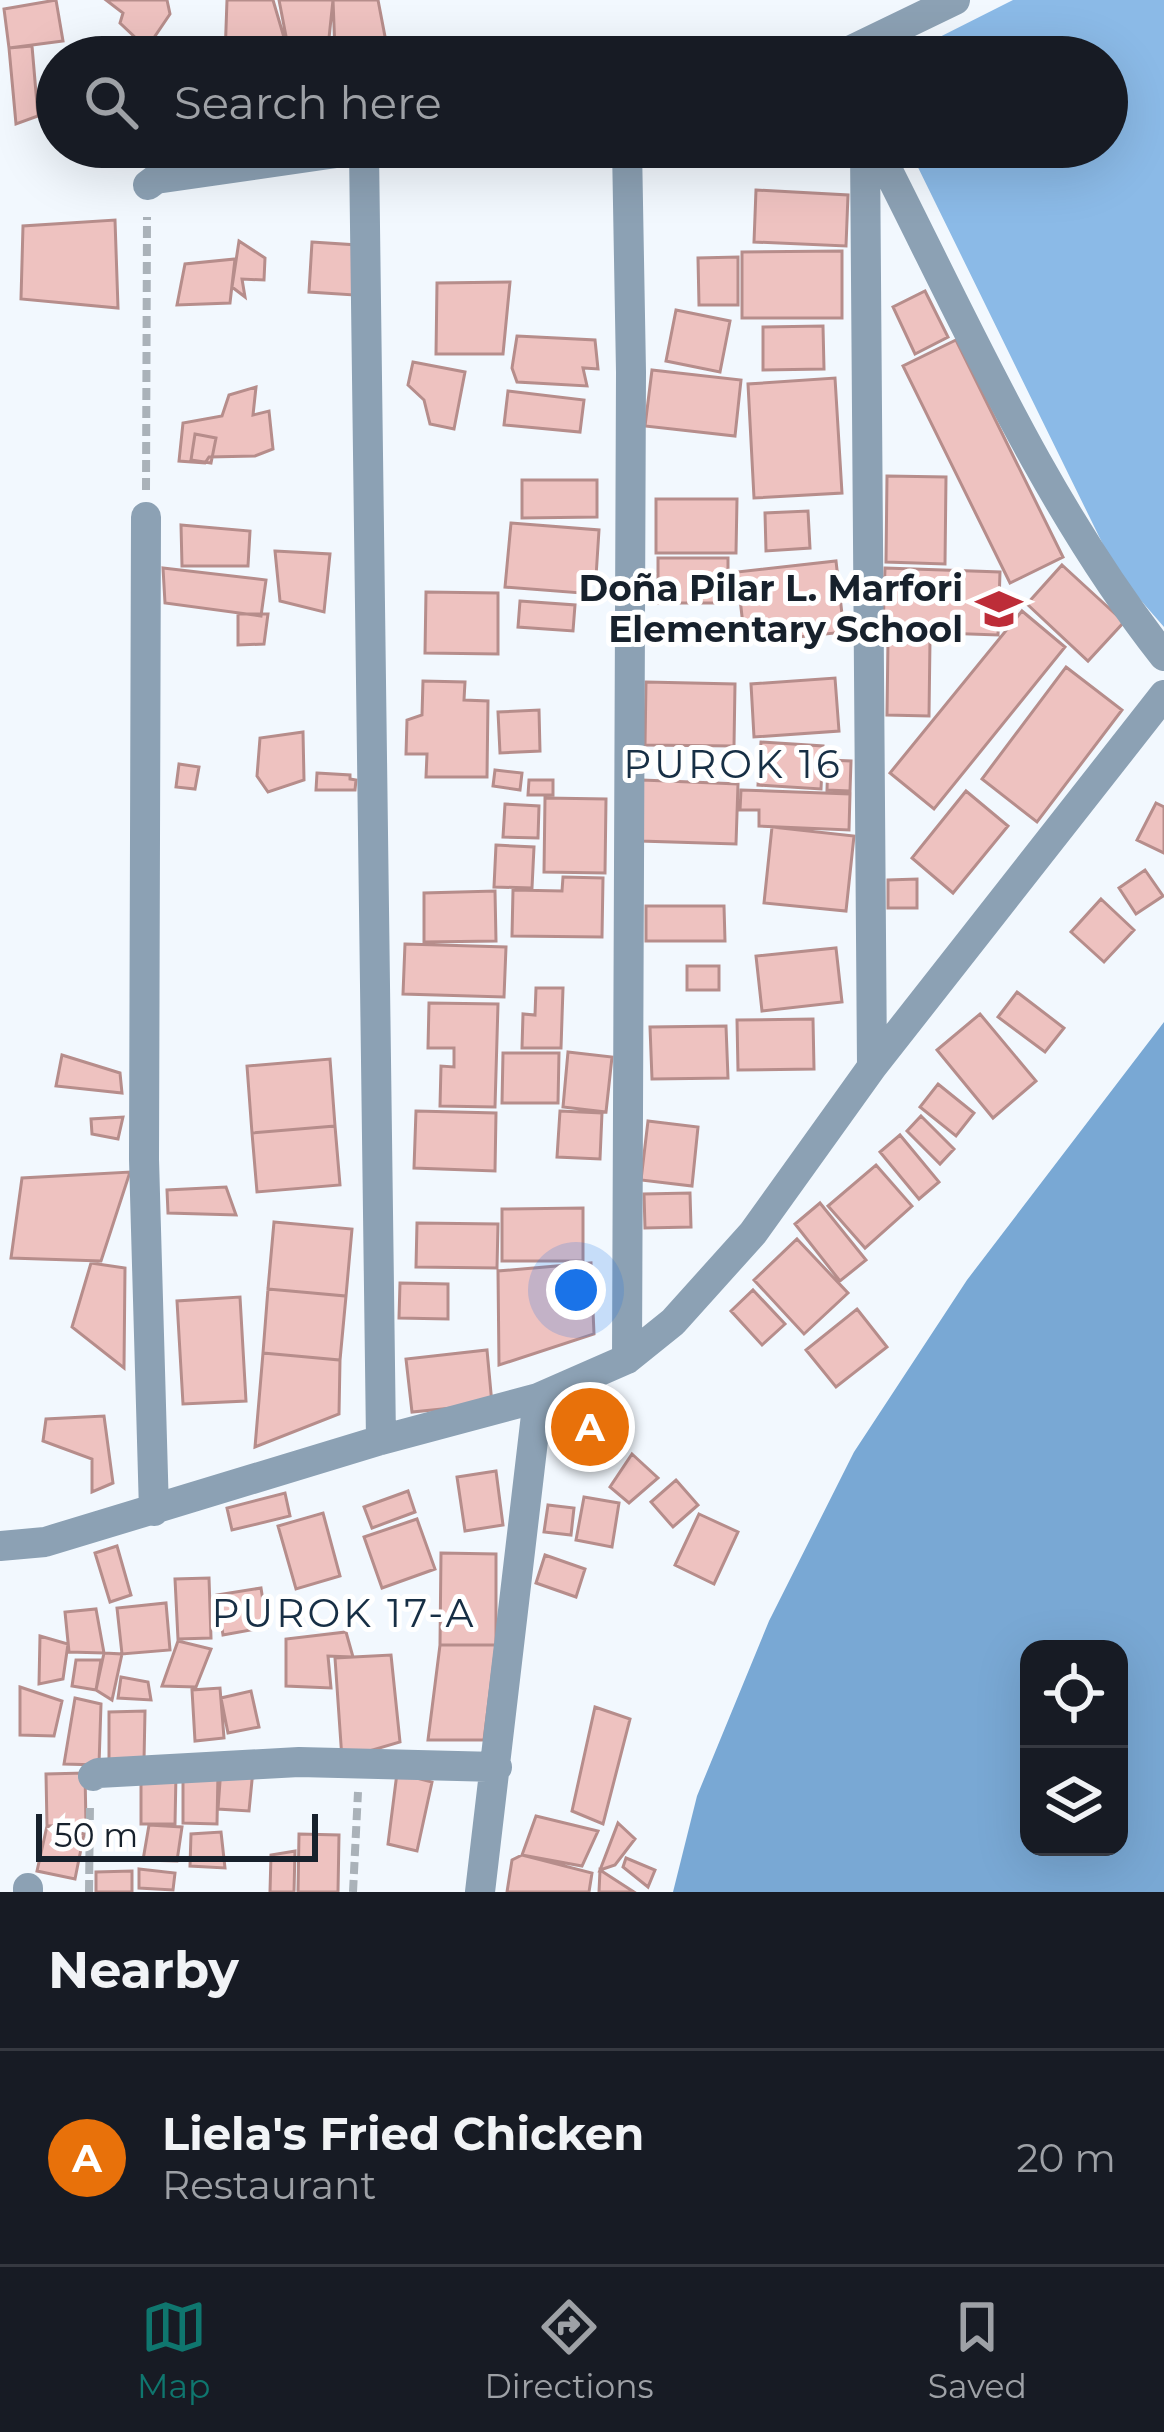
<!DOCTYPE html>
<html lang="en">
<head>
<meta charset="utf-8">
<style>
	body { margin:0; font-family:Montserrat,sans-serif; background:#20242c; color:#f1f3f6 }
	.controls { position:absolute; right:36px; bottom:36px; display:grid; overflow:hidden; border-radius:24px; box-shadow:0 12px 48px #0002 }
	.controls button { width:108px; height:108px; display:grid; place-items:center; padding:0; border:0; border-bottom:3px solid #363941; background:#171b24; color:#f1f3f6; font:60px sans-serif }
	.scale { position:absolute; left:36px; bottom:30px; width:282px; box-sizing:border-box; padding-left:12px; border:6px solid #17212c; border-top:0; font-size:33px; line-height:42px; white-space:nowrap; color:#17212c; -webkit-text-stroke:9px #fff; paint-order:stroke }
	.you { position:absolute; left:576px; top:1290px; width:42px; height:42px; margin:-30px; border:9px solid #fff; border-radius:50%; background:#1a73e8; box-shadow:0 0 0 18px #1a73e833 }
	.badge { display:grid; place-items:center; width:78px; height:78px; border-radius:50%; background:#0f766e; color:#fff; font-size:39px; font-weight:700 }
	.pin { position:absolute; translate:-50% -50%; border:6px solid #fff; box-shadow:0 3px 12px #0006 }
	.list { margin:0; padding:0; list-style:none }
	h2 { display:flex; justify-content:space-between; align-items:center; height:156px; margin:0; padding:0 48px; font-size:51px }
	h2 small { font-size:39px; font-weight:400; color:#9ea1a6 }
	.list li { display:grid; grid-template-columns:78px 1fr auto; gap:36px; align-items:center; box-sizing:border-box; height:216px; padding:0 48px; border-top:3px solid #363941 }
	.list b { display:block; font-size:45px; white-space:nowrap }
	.list p { margin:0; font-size:39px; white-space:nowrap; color:#9ea1a6 }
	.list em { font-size:39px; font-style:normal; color:#9ea1a6 }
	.icon { flex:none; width:66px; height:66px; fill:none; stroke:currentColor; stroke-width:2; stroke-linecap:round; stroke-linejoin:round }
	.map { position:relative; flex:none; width:1164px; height:1892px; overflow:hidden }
	.search { position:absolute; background:#171b24; box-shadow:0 12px 48px #0002; left:36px; right:36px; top:36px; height:132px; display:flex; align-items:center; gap:30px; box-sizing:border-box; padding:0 42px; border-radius:66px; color:#9ea1a6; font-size:45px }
	.sheet { height:372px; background:#171b24 }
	nav { display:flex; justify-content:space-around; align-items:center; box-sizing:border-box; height:168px; border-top:3px solid #363941; background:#171b24; font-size:33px; color:#9ea1a6 }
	nav a { display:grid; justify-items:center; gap:6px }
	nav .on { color:#0f766e }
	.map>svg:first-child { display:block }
	.forest { fill:#8bbae7 }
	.water { fill:#79a8d4; fill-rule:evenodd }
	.building { fill:#eec2c0; stroke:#b68d8b; stroke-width:3 }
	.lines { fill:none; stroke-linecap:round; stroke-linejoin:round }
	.path { stroke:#aab2b9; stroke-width:8; stroke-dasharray:12 6; stroke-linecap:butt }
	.street { stroke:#8ca1b4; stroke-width:30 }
	.labels { text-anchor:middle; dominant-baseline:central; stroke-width:10; stroke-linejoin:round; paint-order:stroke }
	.poi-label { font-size:36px; font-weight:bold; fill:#17212c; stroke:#fff; text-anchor:end }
	.neighbourhood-label { font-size:39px; letter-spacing:3px; fill:#172f45; stroke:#fff }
</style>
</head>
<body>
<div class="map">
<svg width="1164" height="1892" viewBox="0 0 1164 1892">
	<rect width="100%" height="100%" fill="#f2f8fe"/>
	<path class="forest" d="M1013,0h151v627l-47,-54 -209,-426h199v-90h-207z"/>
	<path class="water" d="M1164,1022v870h-491l24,-96 72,-175 85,-169 113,-172zM1029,1649h90v198h-90z"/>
	<path class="building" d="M56,0l7,41 -54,7 -5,-39z
		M106,0h61l3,14 -17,25 -14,2 -19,-18 3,-10z
		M227,0h46l15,51 -19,6h-44z
		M279,0h54l-6,57h-37z
		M333,0h45l9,47 -52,4z
		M32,46l6,70 -22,8 -7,-76z
		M756,190l92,5 -2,51 -92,-4z
		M115,220l3,88 -97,-9 2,-73z
		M239,241l26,17 -1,22 -22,-1 3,18 -13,-10z
		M312,242l45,3 -3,50 -45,-3z
		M842,251v67h-100v-66z
		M738,257v48h-39l-1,-47z
		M235,259l-5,44 -53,2 8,-41z
		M510,282l-7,72h-67l1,-71z
		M925,291l23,46 -33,17 -22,-47z
		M676,310l54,11 -10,51 -54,-11z
		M823,326l1,43 -61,1v-43z
		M517,336l78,4 3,29 -15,-1 4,18 -70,-4 -5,-14z
		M956,340l107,217 -53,26 -107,-217z
		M413,362l52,10 -11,57 -24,-5 -6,-24 -16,-15z
		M652,370l89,10 -6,56 -90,-10z
		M835,378l7,115 -88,5 -6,-114z
		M256,387l-3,28 16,-4 4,38 -18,7 -46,1 -4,6 -26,-2 4,-38 39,-7 7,-21z
		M508,391l76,9 -4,32 -76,-7z
		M195,434l21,4 -5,25 -20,-3z
		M887,476l59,1 -1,87 -59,-2z
		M522,480h75v37l-75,1z
		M656,499h81l-1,54h-80z
		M808,511l2,37 -44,3 -1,-38z
		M511,523l88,7 -3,47 -13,-1 -2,17 -76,-6z
		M181,525l69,6 -2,35h-66z
		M275,551l55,3 -6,58 -44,-11z
		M658,558h70v45h-70z
		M836,561l8,71 -99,11 -8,-71z
		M1062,565l62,57 -36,39 -61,-57z
		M163,568l103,12 -5,36 -96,-13z
		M885,568l115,4 -2,63 -115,-4z
		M426,592l72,1v61l-73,-1z
		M520,601l55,4 -2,26 -55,-4z
		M1022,611l43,36 -131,162 -44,-36z
		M238,614h30l-4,30 -26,1z
		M888,639l42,1 -1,76 -42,-1z
		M1066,667l56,43 -85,112 -55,-43z
		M835,678l4,53 -85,6 -3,-53z
		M423,681l42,1 -1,18 24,1 -1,76h-61l1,-23h-21l1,-34 15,-5z
		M646,682l89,2 -1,62 -89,-1z
		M539,710l1,41 -40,2 -2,-41z
		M303,732l1,48 -36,12 -11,-16 3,-38z
		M761,742l62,4 -2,43 -63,-4z
		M828,760l23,1 -1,30 -23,-1z
		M179,764l20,3 -4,22 -19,-2z
		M495,770l27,3 -2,17 -27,-4z
		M317,773l33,2v4l6,1 -1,10h-39z
		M529,780h24v15h-25z
		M642,780l96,4 -2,60 -96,-3z
		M741,790l109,4 -1,36 -90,-4v-16h-19z
		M966,791l42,35 -55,67 -41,-35z
		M545,798l61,1 -1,74 -61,-1z
		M1156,803l8,4v46l-27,-13z
		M505,804l34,2 -1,32 -35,-1z
		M772,827l82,9 -8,75 -82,-8z
		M496,845l38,2 -2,41 -38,-1z
		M1145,870l18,26 -27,18 -17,-26z
		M563,877l40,1 -1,59 -90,-1 1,-46 49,1z
		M917,879v29h-29v-28z
		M495,891l1,50 -72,1v-49z
		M1101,899l33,31 -30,32 -33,-30z
		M646,906h78l1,35h-79z
		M405,944l101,3 -2,50 -101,-3z
		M836,948l6,54 -80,9 -6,-55z
		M687,966h32v24h-32z
		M536,988h27l-2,60h-39l1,-34 12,1z
		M1017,992l47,36 -19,24 -47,-35z
		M429,1003l69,1 -3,103 -55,-1 1,-40 13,1v-19h-26z
		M980,1014l56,67 -43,37 -56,-68z
		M813,1019l1,50 -76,1 -1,-50z
		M726,1026l2,52 -76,1 -2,-52z
		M568,1052l44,5 -6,55 -43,-5z
		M503,1053h56l-1,50h-56z
		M62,1055l58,18 2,20 -66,-7z
		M330,1059l5,67 -83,7 -5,-67z
		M938,1084l36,29 -18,23 -36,-29z
		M416,1111l80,2 -1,58 -81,-3z
		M560,1111l42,2 -2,46 -43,-2z
		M921,1116l33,33 -14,15 -33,-33z
		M123,1117l-5,22 -26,-5 -1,-15z
		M648,1121l50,6 -6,59 -51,-6z
		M335,1126l5,59 -83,7 -5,-59z
		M900,1135l39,47 -20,17 -39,-47z
		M876,1165l36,41 -47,42 -37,-42z
		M130,1172l-29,89 -90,-3 11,-80z
		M226,1187l10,28 -68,-2 -1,-23z
		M690,1193l1,34 -46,1 -1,-34z
		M820,1203l46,57 -26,21 -45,-57z
		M583,1208v53h-81v-52z
		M274,1222l78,7 -6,67 -78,-7z
		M417,1223l81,1 -1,44 -81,-1z
		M797,1239l51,54 -44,41 -50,-54z
		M91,1263l34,5 -1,100 -52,-41z
		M591,1263l3,71 -95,31 -1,-94z
		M400,1283l48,1v35l-49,-1z
		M268,1289l78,7 -6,64 -77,-7z
		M753,1290l32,34 -23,21 -31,-34z
		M240,1297l6,104 -63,3 -6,-103z
		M857,1309l30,38 -51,40 -30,-37z
		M487,1350l5,54 -80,8 -6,-53z
		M263,1353l77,7 -1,54 -84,33z
		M104,1416l9,67 -21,9v-33l-49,-18 3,-22z
		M632,1454l26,24 -29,25 -19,-16z
		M496,1471l7,54 -38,6 -8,-54z
		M676,1480l22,25 -25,22 -22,-25z
		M408,1491l7,21 -43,16 -8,-21z
		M285,1493l5,23 -58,14 -5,-22z
		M584,1497l35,6 -7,44 -36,-7z
		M548,1505l26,3 -3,27 -27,-3z
		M323,1513l17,63 -44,13 -18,-63z
		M699,1514l39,18 -24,52 -39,-19z
		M417,1519l18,50 -53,19 -18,-51z
		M117,1546l14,49 -21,7 -15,-49z
		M441,1553l55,1v91h-56z
		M545,1555l40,14 -9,28 -40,-14z
		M209,1578l2,60 -33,1 -3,-60z
		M261,1588l6,39 -44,8 -6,-40z
		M166,1603l4,47 -48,4 -5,-46z
		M96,1609l8,44 -35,-1 -4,-40z
		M346,1632l7,25 -25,-1 3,32 -45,-2v-47z
		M40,1636l28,8 -5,35 -24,5z
		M178,1641l33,8 -15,38 -34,-1z
		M440,1645h56l-12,95h-56z
		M104,1653l18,1 -10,46 -16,-10z
		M391,1655l9,87 -58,17 -7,-101z
		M76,1660h25l-5,30 -24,-4z
		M121,1677l27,5 3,18 -33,-2z
		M20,1687l42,14 -8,35 -34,-1z
		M220,1688l4,50 -29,3 -3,-51z
		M251,1691l8,36 -31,6 -7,-35z
		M75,1698l26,6 -2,61 -35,-1z
		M595,1707l35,12 -27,105 -31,-13z
		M145,1711l-1,50 -35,-1v-48z
		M221,1768l32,2 -4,41 -31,-2z
		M85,1773l1,52 -39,1 -1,-52z
		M218,1773l-1,51 -34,-1v-48z
		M397,1773l35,9 -15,69 -29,-7z
		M176,1774l-1,50h-34v-49z
		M536,1816l62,15 -16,35 -60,-11z
		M618,1823l17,16 -20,26 -15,5z
		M149,1825l33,2 -5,34 -34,-1z
		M47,1826l37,8 -9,45 -38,-8z
		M221,1832l4,36 -35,-2 1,-32z
		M299,1834l40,1 -1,57h-40z
		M295,1851l-1,41h-24l1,-37z
		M522,1855l70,18 -3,19h-82l5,-32z
		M626,1858l29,12 -7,17 -25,-20z
		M139,1869l36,4 -2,17 -34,-2z
		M600,1870l34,22h-35z
		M132,1871v21h-36v-20z"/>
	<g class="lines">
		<path class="path" d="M146,490l1,-273
			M89,1892l1,-88
			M353,1892l5,-100"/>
		<path class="street" d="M837,57l118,-57
			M865,147l7,920
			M876,147c88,172 168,357 288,509
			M364,150l17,1290
			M148,185l8,-6 222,-32
			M146,517l-2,642 10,352
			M627,1359l4,-987 -4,-225
			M0,1546l45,-4 336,-102 157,-42 89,-39 46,-37 80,-89 119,-166 292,-372
			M93,1776l5,-3 201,-11 198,5
			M28,1892v-4
			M480,1892l58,-494"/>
	</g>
	<defs>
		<g id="school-bare" transform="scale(3.6)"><path d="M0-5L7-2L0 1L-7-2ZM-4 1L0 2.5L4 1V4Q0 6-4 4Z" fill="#bd2d38" stroke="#fff" stroke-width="2.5" paint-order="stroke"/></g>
	</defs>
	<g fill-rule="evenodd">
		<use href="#school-bare" x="999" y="609"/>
	</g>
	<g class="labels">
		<g class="poi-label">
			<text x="963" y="588">Doña Pilar L. Marfori<tspan x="963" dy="41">Elementary School</tspan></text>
		</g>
		<g class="neighbourhood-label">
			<text x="733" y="764">PUROK 16</text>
			<text x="344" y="1613">PUROK 17-A</text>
		</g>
	</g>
</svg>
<div class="controls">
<button><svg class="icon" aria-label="locate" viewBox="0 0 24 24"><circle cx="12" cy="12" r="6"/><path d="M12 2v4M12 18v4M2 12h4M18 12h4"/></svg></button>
<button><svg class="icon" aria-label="layers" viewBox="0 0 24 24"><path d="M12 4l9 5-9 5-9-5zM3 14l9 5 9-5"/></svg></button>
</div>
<div class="scale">50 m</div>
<div class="you"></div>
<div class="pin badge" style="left:590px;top:1427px;background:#e8710a">A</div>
<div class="search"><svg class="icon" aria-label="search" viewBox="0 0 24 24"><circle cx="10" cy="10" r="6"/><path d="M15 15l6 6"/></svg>Search here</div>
</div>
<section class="sheet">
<h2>Nearby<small></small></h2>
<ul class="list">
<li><span class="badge" style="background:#e8710a">A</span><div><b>Liela's Fried Chicken</b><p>Restaurant</p></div><em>20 m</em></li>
</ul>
</section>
<nav>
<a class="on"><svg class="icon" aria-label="map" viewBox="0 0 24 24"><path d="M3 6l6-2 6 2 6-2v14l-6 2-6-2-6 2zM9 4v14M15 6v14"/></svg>Map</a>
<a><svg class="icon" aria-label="directions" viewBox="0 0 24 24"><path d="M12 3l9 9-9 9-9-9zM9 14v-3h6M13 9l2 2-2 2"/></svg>Directions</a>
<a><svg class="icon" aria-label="saved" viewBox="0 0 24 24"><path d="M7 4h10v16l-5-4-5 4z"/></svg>Saved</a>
</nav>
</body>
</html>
